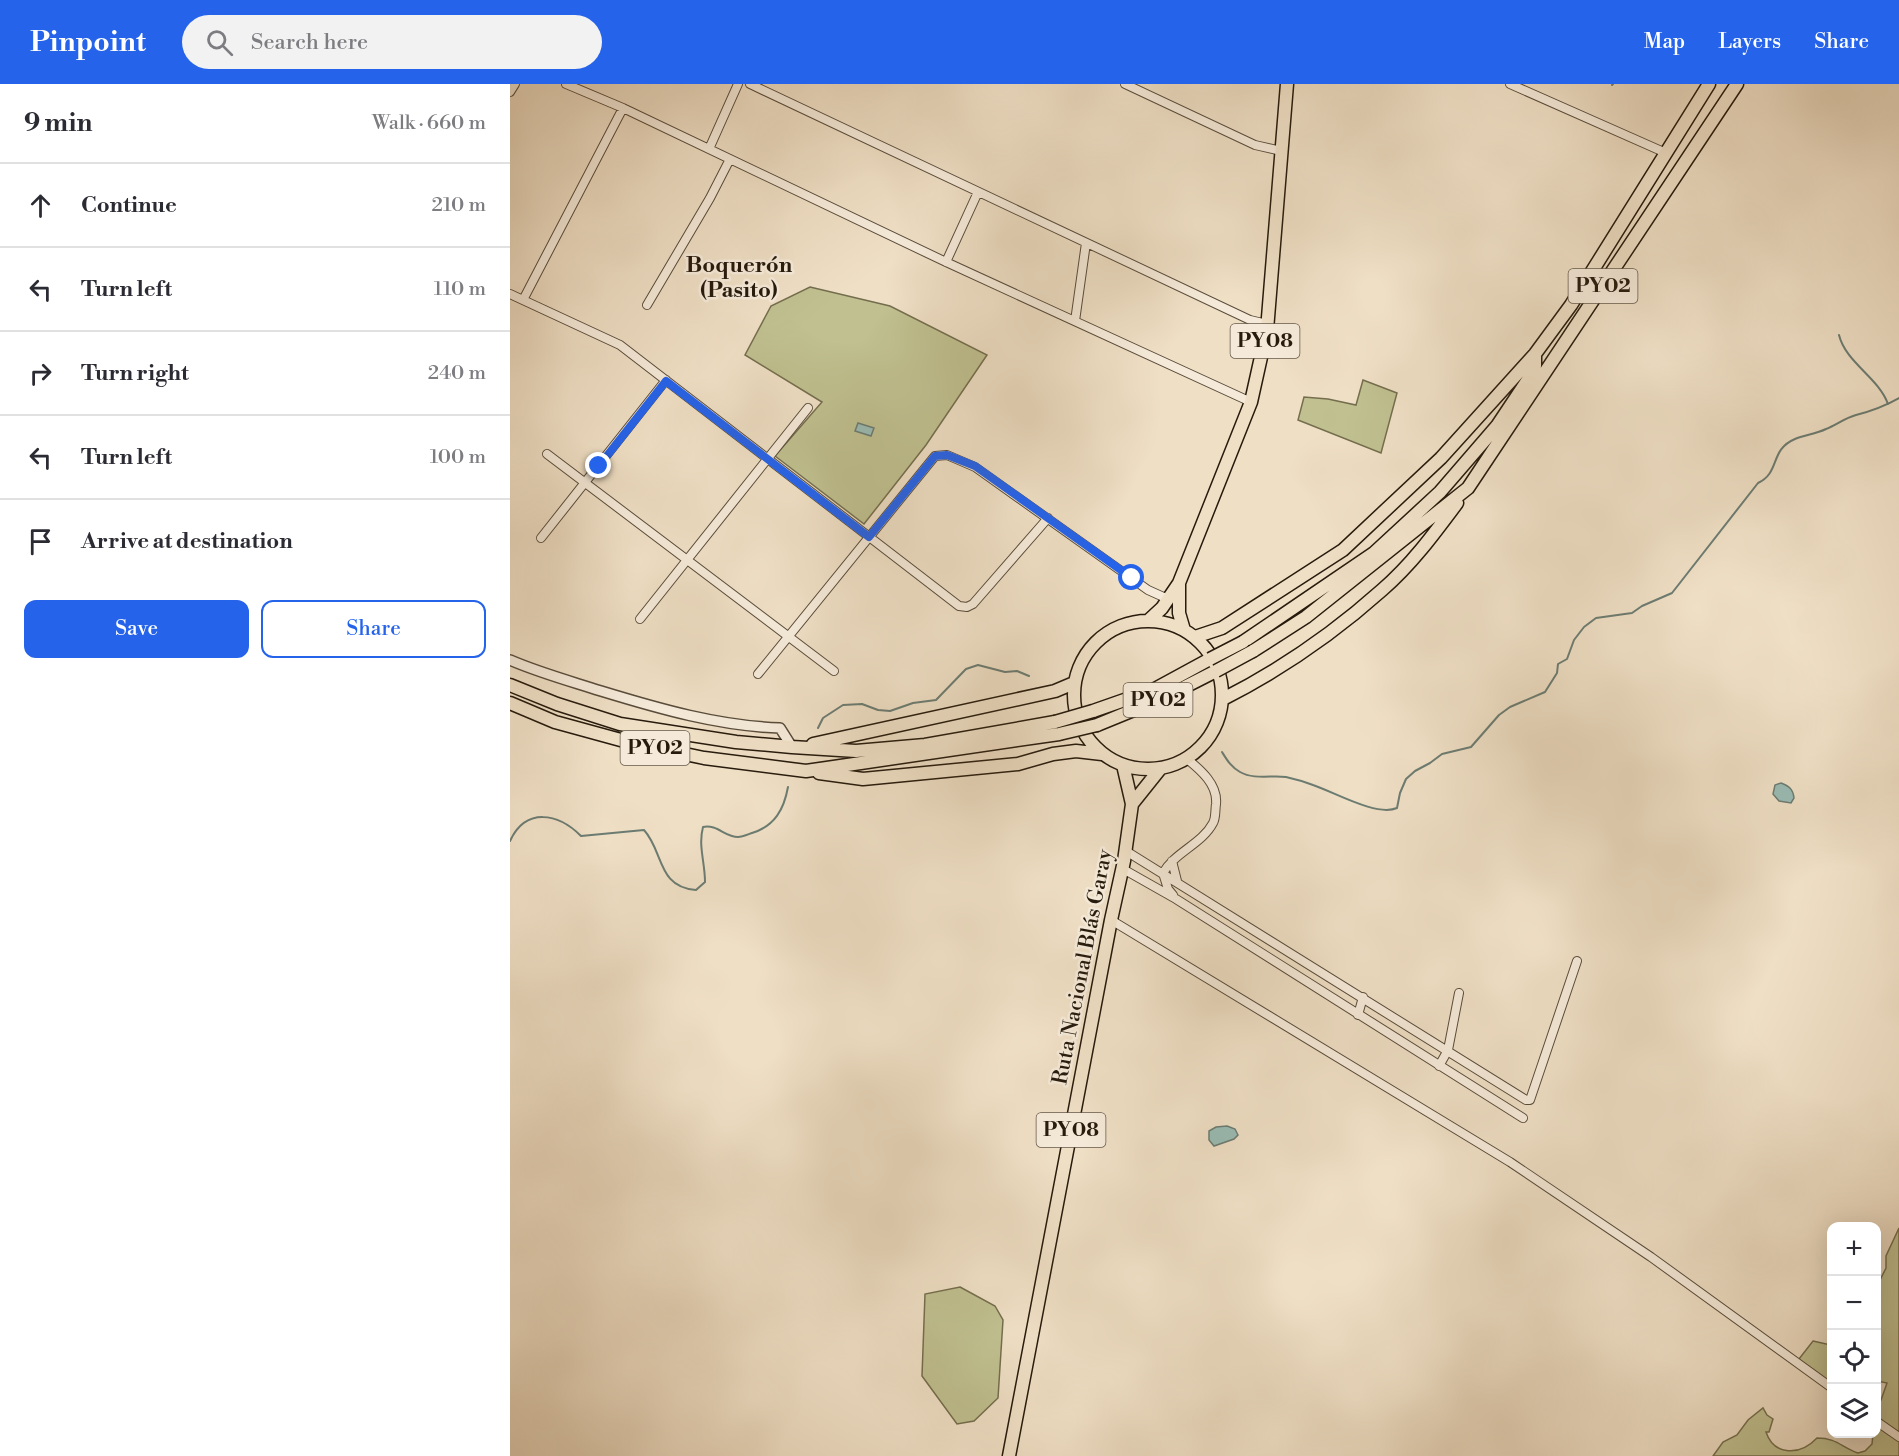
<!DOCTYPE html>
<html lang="en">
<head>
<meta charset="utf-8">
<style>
	body { margin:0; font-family:"Libre Bodoni",serif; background:#f2f2f3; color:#2b2b33 }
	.controls { position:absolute; right:18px; bottom:18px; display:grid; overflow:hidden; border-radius:12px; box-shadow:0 6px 24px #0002 }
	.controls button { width:54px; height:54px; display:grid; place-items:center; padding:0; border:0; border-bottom:2px solid #e1e1e2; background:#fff; color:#2b2b33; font:30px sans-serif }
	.stop { position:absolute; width:18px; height:18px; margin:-14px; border:4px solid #2563eb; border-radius:50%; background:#fff }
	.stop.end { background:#2563eb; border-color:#fff; box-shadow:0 2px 6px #0008 }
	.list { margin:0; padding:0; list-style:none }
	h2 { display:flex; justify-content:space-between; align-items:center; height:78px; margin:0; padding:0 24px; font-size:26px }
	h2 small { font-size:20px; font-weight:400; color:#7c7c81 }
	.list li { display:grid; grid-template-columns:39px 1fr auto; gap:18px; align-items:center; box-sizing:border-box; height:84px; padding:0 24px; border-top:2px solid #e1e1e2 }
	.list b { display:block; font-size:22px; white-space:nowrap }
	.list em { font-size:20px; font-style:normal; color:#7c7c81 }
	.actions { display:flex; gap:12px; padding:18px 24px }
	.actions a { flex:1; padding:14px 0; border:2px solid #2563eb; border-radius:12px; text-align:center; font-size:21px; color:#2563eb }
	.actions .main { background:#2563eb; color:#fff }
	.icon { flex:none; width:33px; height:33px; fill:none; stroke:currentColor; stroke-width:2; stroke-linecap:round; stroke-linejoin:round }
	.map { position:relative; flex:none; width:1389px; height:1372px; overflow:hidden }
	header { display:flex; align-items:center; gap:36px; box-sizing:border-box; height:84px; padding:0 30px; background:#2563eb; color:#fff }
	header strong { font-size:28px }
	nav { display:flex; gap:33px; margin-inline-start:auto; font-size:21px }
	.search { width:420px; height:54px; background:#f2f2f3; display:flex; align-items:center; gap:15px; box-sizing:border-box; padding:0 21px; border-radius:33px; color:#7c7c81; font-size:22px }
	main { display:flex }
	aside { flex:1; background:#fff }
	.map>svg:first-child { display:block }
	.green { fill:#c0c090; stroke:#746e4e; stroke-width:1.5 }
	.water { fill:#9abcb5; stroke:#6c7c72; stroke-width:1.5 }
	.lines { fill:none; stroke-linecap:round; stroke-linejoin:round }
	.stream { stroke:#6c7c72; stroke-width:2 }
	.minor-casing { stroke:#594c3b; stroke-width:10 }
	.tertiary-casing { stroke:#594c3b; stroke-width:12 }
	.trunk-casing { stroke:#271b0d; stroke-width:15 }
	.minor { stroke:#f5ead9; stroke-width:8 }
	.tertiary { stroke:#f5ead9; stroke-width:9 }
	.trunk { stroke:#efdfc5; stroke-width:12 }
	.trunk-bridge-casing { stroke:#271b0d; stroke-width:15; stroke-linecap:butt }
	.trunk-bridge { stroke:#efdfc5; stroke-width:12 }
	.route { stroke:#2563eb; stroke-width:8 }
	.labels { text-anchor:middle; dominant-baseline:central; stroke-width:5; stroke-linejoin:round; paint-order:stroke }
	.shield { fill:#f5ead9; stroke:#65594a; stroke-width:1.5 }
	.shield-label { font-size:20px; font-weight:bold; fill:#271b0d }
	.street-label { font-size:21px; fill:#271b0d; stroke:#f5ead9 }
	.neighbourhood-label { font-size:22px; font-weight:bold; fill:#271b0d; stroke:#f5ead9 }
</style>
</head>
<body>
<header>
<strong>Pinpoint</strong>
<div class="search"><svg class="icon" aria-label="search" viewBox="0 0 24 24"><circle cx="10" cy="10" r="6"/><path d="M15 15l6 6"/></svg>Search here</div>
<nav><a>Map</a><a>Layers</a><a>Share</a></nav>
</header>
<main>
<aside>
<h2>9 min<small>Walk · 660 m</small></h2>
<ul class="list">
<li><svg class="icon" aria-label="ahead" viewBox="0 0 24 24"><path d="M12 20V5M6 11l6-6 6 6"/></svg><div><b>Continue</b></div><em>210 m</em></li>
<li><svg class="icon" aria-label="left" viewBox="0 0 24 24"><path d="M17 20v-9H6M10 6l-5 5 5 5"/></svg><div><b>Turn left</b></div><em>110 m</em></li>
<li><svg class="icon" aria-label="right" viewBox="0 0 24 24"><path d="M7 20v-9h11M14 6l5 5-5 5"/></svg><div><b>Turn right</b></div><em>240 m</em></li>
<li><svg class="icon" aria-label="left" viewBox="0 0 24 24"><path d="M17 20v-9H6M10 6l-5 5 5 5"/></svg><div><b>Turn left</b></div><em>100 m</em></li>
<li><svg class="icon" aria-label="arrive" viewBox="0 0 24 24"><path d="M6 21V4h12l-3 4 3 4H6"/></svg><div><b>Arrive at destination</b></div></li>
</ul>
<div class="actions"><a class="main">Save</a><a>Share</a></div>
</aside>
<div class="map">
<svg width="1389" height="1372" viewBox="0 0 1389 1372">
	<rect width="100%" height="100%" fill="#efdfc5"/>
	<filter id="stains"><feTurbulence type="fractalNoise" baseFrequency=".00333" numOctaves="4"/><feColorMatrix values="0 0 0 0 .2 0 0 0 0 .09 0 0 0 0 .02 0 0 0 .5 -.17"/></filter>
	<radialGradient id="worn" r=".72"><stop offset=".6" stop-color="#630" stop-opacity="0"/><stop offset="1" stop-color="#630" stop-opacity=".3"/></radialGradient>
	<path class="green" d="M300,203l80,19 97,49 -61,90 -62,79 -89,-68 47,-54 -77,-47 26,-49z
		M853,296l34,13 -16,60 -83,-33 6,-23 24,2 28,6z
		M1389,1144v228h-186l10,-14 14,-7 11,-15 15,-12 4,7 6,4 -4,13h-3c8,24 34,24 51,6 20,0 24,9 41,15l7,-2 7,-7 1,-10h3l1,-36 4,2 6,-17 -10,-2v-95l9,-18v-12z
		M450,1203l35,19 8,14 -5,78 -24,23 -17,3 -35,-48 3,-82z
		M1303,1257l18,4v19l-2,6 2,12 -4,2 -27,-19 -1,-6z"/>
	<path class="water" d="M348,339l16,5 -3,8 -16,-5z
		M1271,699c8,3 12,6 13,15l-3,5 -12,-2 -6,-7 2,-9z
		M717,1042l8,3 3,6 -4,4 -20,7 -5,-6v-9l7,-4z"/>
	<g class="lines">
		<path class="stream" d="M1102,1l1,-1
			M1329,251c7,28 39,42 49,69
			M308,644l5,-10 20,-13 19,-1 16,6 12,1 23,-8 23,-3 30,-31 12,-4 27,7 12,-1 12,5
			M712,668c5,8 9,15 18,20 14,8 32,3 46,5 9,2 19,5 27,8 21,7 64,32 84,23l3,-15 6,-14 9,-8 15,-8 12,-9 29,-7 28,-32 11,-8 35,-15 12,-19 1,-9 9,-5 7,-19 10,-13 12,-9 36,-5 10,-7 30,-13 86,-110c23,-11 11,-33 37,-44 9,-4 21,-5 31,-10 10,-4 19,-11 30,-14 15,-4 29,-9 43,-17
			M0,757c16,-34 48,-28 71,-5l63,-6c20,22 13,57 52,60l9,-8c0,-20 -7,-36 -2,-55 14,-3 22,10 35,10 4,0 11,-3 14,-4 23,-7 32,-24 36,-46"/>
		<g class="minor-casing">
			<path id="minor" d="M56,0l57,24 323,154 305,140
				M240,0l500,236 17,4
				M615,0l130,61 26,6
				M1000,0l156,69
				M0,8l5,-8
				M199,65l29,-65
				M436,178l32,-70
				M0,210l110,51 339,261 8,1 6,-3 75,-86
				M13,216l100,-192
				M137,221l63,-107 20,-39
				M565,237l11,-78
				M37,370l287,217
				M31,454l125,-158
				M130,535l168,-211
				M248,590l177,-218 12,-1 28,12 173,123 20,9
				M616,767l400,249h4l47,-139
				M662,777l5,20
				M613,785l53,30 347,219
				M663,811l-5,-6 -5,-16c12,-21 39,-29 50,-50 3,-5 2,-13 3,-19 2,-19 -15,-34 -29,-45
				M601,836l399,242 141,95 181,131
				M848,931l5,-18
				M929,982l9,-16 11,-57
				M1366,1337l23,16"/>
		</g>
		<g class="tertiary-casing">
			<path id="tertiary" d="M0,576c30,13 60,21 91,31 59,18 118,35 179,37l12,19"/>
		</g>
		<g class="trunk-casing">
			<path id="trunk" d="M669,499v30l5,17
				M564 611a74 74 0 1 1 148 0a74 74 0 1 1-148 0Z
				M638,537l14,-13 17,-25 72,-181 16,-72 20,-246
				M685,553l27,-9 121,-78 98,-92 94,-104 36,-49 138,-221
				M733,558l131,-89 66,-61 57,-66 32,-48 6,-12v-12
				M743,567l53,-34 162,-129 269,-404
				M0,601l47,19 63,20 116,18 56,5 64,4 69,-6 130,-23
				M713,615c57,-29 111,-66 159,-109 29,-25 52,-56 75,-87
				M0,619l45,19 73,20 76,16 102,13 253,-37
				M583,627l60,-21 57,-31
				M587,641l66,-27 53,-27
				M303,660l242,-53 19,-8
				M309,689l44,6 155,-15 35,-10 23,-3 26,3
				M622,720l28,-35
				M499,1372l102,-536 13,-59 8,-57 -9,-39"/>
		</g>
		<use href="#minor" class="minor"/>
		<use href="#tertiary" class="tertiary"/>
		<use href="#trunk" class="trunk"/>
		<g class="trunk-bridge-casing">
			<path id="trunk-bridge" d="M700,575l33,-17
				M706,587l37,-20
				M545,638l38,-11
				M549,650l38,-9"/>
		</g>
		<use href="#trunk-bridge" class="trunk-bridge"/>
	</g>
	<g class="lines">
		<path class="route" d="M89,382l67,-85 203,156 66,-81 12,-1 28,11 157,112"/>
	</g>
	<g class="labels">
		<g class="shield">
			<rect x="1058.5" y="185" width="69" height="34" rx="4.5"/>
			<rect x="720.5" y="240" width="69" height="34" rx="4.5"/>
			<rect x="613.5" y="599" width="69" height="34" rx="4.5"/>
			<rect x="110.5" y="647" width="69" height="34" rx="4.5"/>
			<rect x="526.5" y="1029" width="69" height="34" rx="4.5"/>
		</g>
		<g class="shield-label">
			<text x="1093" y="202">PY02</text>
			<text x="755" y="257">PY08</text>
			<text x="648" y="616">PY02</text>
			<text x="145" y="664">PY02</text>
			<text x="561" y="1046">PY08</text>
		</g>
		<g class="street-label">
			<text transform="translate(573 883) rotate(-79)">Ruta Nacional Blás Garay</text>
		</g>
		<g class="neighbourhood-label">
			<text x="229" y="181">Boquerón<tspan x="229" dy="25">(Pasito)</tspan></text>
		</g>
	</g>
	<rect width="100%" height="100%" filter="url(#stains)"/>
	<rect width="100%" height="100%" fill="url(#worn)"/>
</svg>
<div class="controls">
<button>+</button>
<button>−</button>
<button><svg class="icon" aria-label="locate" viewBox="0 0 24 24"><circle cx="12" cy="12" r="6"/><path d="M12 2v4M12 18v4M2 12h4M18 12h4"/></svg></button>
<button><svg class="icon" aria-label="layers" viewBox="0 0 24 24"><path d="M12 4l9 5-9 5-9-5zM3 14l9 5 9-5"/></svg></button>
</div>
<div class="stop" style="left:622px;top:494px"></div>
<div class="stop end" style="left:89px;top:382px"></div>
</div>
</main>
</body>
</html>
